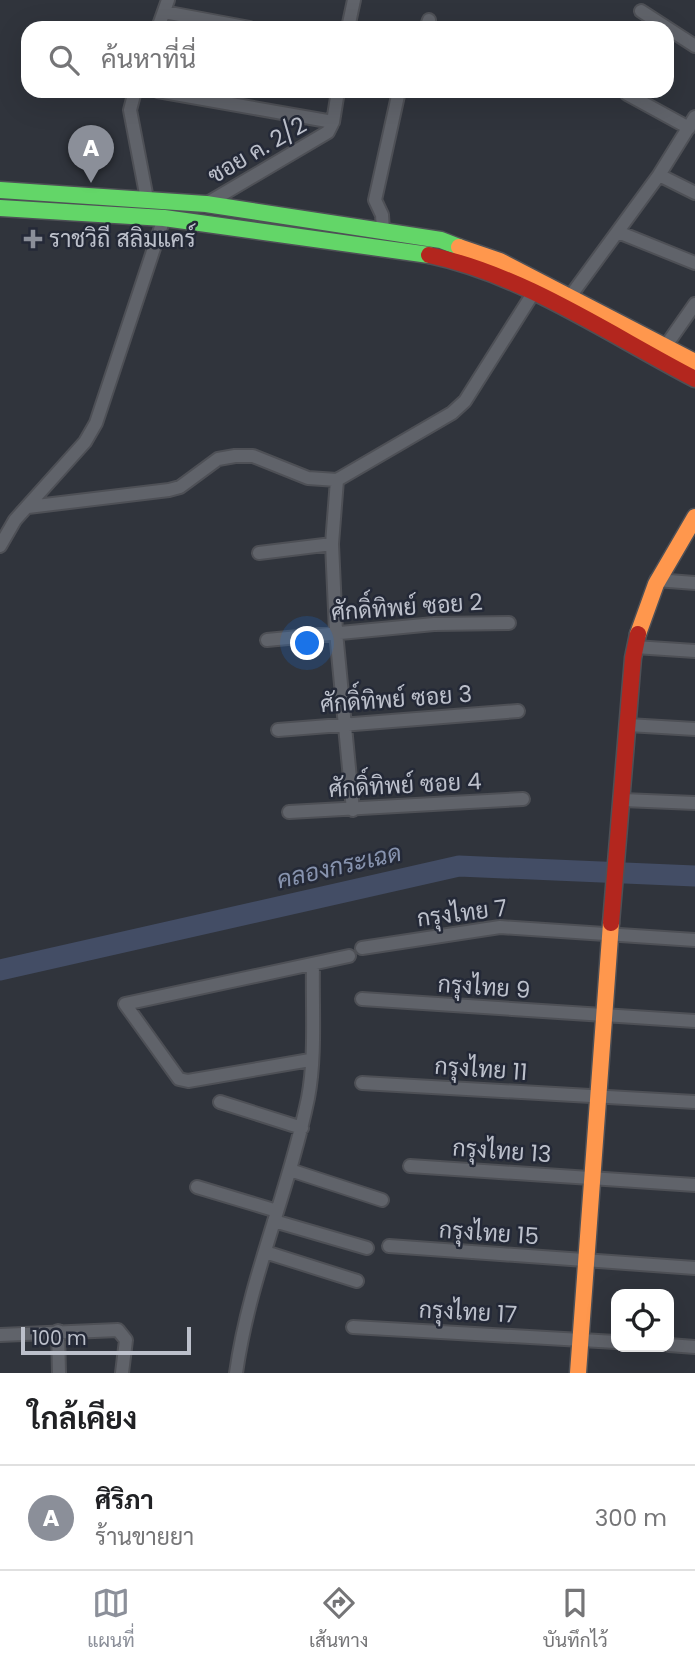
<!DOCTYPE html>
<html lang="th">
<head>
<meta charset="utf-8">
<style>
	body { margin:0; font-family:Poppins,Sarabun,sans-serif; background:#f6f6f6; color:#202124 }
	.controls { position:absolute; right:21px; bottom:21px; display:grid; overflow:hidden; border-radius:14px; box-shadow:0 7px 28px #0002 }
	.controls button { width:63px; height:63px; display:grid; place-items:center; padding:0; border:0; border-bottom:2px solid #e0e0e0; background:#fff; color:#202124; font:35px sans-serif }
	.scale { position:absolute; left:21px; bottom:18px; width:170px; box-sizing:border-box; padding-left:7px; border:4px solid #bcc0cb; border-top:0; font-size:19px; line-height:24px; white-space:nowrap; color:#bcc0cb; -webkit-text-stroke:5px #242937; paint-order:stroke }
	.you { position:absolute; left:308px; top:644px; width:24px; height:24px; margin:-18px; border:5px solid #fff; border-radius:50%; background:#1a73e8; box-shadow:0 0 0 10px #1a73e833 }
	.badge { display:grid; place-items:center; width:46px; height:46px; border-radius:50%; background:#8b8f99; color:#fff; font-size:23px; font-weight:700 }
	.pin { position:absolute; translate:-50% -58px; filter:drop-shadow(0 2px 4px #0008) }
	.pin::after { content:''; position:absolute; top:37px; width:24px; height:21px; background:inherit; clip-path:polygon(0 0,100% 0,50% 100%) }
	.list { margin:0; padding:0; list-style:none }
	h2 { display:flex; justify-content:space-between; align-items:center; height:91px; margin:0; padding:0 28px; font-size:30px }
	h2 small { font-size:23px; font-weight:400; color:#757577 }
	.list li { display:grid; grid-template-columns:46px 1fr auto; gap:21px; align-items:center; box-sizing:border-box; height:105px; padding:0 28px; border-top:2px solid #e0e0e0 }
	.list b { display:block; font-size:26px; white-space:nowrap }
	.list p { margin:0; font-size:23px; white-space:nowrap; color:#757577 }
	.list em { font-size:23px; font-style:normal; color:#757577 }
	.icon { flex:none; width:38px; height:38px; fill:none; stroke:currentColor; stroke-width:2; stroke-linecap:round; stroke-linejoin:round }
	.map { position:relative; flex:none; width:695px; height:1373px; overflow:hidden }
	.search { position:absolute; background:#fff; box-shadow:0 7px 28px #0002; left:21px; right:21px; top:21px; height:77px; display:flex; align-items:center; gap:18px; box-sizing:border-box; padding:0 24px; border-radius:21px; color:#757577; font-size:26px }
	.sheet { height:196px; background:#fff }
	nav { display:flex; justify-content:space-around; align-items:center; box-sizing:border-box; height:98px; border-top:2px solid #e0e0e0; background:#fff; font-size:19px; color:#757577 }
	nav a { display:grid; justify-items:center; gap:4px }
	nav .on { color:#8b8f99 }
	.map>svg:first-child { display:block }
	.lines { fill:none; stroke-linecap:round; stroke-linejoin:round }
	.river { stroke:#434d65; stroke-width:21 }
	.street-casing { stroke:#4e5056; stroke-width:16 }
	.fast-casing { stroke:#4e5056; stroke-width:19 }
	.slow-casing { stroke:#4e5056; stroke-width:19 }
	.jam-casing { stroke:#4e5056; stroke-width:19 }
	.street { stroke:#60636a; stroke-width:12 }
	.fast { stroke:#63d668; stroke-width:16 }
	.slow { stroke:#ff974d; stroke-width:16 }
	.jam { stroke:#b3261e; stroke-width:16 }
	.poi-dot { fill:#8b8f99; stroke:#242937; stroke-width:2.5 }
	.labels { text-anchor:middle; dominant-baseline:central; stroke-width:5; stroke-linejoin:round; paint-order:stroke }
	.street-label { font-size:23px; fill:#bcc0cb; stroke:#242937 }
	.poi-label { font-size:23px; fill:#bcc0cb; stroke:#242937; text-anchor:start }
	.water-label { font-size:24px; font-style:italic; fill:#8793ae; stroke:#242937 }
</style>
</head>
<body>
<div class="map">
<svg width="695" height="1373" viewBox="0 0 695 1373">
	<rect width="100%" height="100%" fill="#30343c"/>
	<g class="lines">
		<path class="river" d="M0,970l459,-104 236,10"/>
		<g class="street-casing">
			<path id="street" d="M641,11l54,35
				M164,12l86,16
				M158,28l10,-28
				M348,28l6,-28
				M426,28l3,-8
				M135,91l-5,19 17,89
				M158,91l175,31
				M627,94l62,34
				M659,175l36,18
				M206,204l122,-72 5,-10 5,-31
				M383,230l-1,-15 -7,-15 24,-109
				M618,232l77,31
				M569,298l90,-123 36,-58
				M665,347l30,-43
				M337,480l-5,64 4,88 17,178
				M28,507l141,-17 11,-3 38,-28 17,-3h18l55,22 29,2 115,-67 13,-12 67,-106
				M0,546l15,-26 70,-78 11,-19 68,-205
				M259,553l73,-9
				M656,580l39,3
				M267,640l167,-16 75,-1
				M635,647l60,4
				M628,725l67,4
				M278,730l240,-19
				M623,800l72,3
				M289,812l234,-13
				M362,948l138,-21 195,13
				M362,999l333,22
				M310,1060l-122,21 -9,-2 -54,-75 224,-48
				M362,1083l333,19
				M220,1102l82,26
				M410,1166l285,19
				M290,1170l92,30
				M197,1187l80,24
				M274,1221l93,27
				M389,1246l306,22
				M265,1252l92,29
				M353,1327l263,15
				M58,1331l1,42
				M0,1335l118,-5 8,10 -4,33
				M669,1345l26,2
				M236,1373c13,-94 53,-182 72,-275 8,-42 4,-91 5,-134"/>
		</g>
		<g class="fast-casing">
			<path id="fast" d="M0,190l206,14 235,36 18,7
				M0,208l164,10 265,37"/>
		</g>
		<g class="slow-casing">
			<path id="slow" d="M459,247l41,14 195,101
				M638,634l18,-50 39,-67
				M578,1373l33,-450"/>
		</g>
		<g class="jam-casing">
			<path id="jam" d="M429,255c95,20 181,80 266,124
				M611,923l22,-265 5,-24"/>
		</g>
		<use href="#street" class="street"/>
		<use href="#fast" class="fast"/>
		<use href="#slow" class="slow"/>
		<use href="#jam" class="jam"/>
	</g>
	<path class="poi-dot" d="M29.5 228.5h7v7h7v7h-7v7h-7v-7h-7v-7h7z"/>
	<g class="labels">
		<g class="street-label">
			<text transform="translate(257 150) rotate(-30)">ซอย ค. 2/2</text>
			<text transform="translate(407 607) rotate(-4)">ศักดิ์ทิพย์ ซอย 2</text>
			<text transform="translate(396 699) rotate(-4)">ศักดิ์ทิพย์ ซอย 3</text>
			<text transform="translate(405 785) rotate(-3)">ศักดิ์ทิพย์ ซอย 4</text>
			<text transform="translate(462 913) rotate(-7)">กรุงไทย 7</text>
			<text transform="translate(484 987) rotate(4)">กรุงไทย 9</text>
			<text transform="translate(481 1069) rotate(4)">กรุงไทย 11</text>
			<text transform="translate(502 1151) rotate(4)">กรุงไทย 13</text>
			<text transform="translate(489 1233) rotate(4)">กรุงไทย 15</text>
			<text transform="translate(468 1312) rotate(3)">กรุงไทย 17</text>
		</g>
		<g class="poi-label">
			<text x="49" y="239">ราชวิถี สลิมแคร์</text>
		</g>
		<g class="water-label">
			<text transform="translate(339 866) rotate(-13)">คลองกระเฉด</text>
		</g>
	</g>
</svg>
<div class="controls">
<button><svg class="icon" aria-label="locate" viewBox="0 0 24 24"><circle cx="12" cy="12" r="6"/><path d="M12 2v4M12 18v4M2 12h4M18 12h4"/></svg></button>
</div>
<div class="scale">100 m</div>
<div class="you"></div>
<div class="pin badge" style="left:91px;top:183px">A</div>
<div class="search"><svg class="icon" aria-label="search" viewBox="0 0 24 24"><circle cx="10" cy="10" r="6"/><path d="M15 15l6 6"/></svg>ค้นหาที่นี่</div>
</div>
<section class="sheet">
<h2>ใกล้เคียง<small></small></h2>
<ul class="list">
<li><span class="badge">A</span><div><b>ศิริภา</b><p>ร้านขายยา</p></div><em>300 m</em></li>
</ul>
</section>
<nav>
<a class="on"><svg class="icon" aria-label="map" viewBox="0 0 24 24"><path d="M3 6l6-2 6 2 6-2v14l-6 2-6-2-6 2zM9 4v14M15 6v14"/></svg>แผนที่</a>
<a><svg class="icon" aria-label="directions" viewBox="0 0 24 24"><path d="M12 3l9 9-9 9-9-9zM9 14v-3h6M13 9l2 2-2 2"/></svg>เส้นทาง</a>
<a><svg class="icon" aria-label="saved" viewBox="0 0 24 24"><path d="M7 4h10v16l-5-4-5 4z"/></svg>บันทึกไว้</a>
</nav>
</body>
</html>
